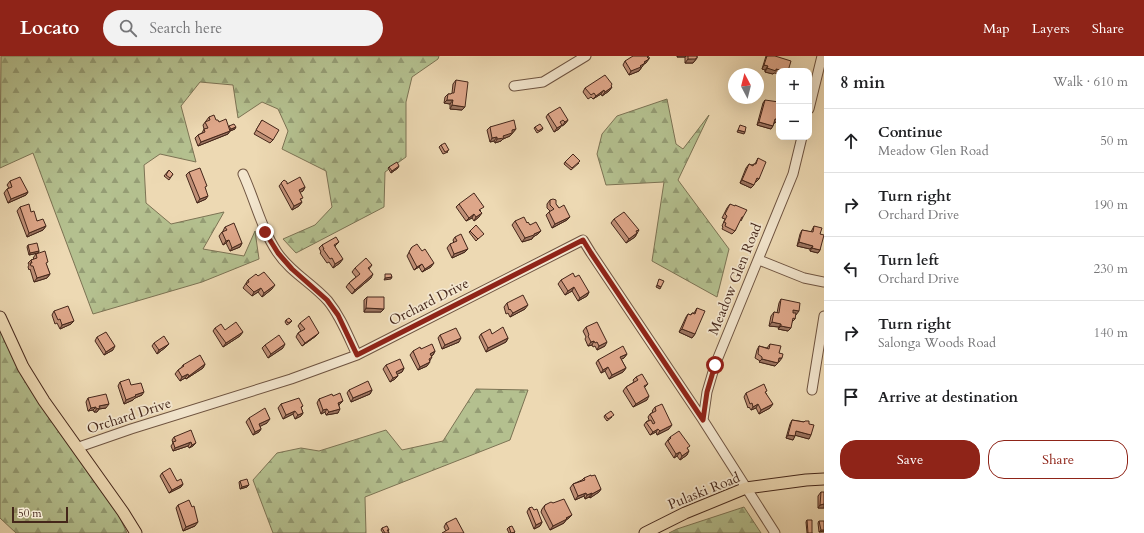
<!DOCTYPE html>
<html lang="en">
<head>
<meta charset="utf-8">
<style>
	body { margin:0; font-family:Cardo,serif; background:#f2f2f2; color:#202124 }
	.controls { position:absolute; right:12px; top:12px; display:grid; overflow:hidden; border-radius:8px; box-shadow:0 4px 16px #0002 }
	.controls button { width:36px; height:36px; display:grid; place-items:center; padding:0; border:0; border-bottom:1px solid #e0e0e0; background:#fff; color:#202124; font:20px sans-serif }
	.compass { position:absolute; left:728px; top:12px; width:36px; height:36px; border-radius:50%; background:#fff; box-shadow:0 4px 16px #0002; rotate:353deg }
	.scale { position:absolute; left:12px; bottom:10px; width:56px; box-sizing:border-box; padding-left:4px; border:2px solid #44261a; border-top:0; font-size:11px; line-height:14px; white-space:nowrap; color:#44261a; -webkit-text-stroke:3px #f3e6ce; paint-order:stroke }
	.stop { position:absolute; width:12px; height:12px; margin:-9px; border:3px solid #8f2418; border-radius:50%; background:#fff }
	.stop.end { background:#8f2418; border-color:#fff; box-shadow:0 1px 4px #0008 }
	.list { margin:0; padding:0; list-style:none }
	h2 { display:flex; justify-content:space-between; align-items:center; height:52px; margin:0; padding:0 16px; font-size:17px }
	h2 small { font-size:13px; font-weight:400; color:#757577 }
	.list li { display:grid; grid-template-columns:26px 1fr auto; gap:12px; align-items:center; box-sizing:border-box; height:64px; padding:0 16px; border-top:1px solid #e0e0e0 }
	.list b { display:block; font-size:15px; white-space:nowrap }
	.list p { margin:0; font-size:13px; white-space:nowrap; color:#757577 }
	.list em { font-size:13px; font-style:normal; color:#757577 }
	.actions { display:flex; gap:8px; padding:12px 16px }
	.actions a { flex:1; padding:9px 0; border:1px solid #8f2418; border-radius:16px; text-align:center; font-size:14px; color:#8f2418 }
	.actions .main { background:#8f2418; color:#fff }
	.icon { flex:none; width:22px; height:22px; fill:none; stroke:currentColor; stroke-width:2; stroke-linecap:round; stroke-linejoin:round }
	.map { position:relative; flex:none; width:824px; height:477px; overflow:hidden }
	header { display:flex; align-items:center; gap:24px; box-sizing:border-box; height:56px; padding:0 20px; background:#8f2418; color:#fff }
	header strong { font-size:19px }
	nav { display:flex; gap:22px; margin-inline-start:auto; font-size:14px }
	.search { width:280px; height:36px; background:#f2f2f2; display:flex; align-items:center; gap:10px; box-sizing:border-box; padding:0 14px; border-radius:22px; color:#757577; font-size:15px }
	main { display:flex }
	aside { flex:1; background:#fff }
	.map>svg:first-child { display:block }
	.forest { fill:url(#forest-firs); stroke:#7c7354 }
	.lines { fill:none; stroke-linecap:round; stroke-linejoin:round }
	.minor-casing { stroke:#6e5340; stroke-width:11 }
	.major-casing { stroke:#44261a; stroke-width:13 }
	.minor { stroke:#f3e6ce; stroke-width:9 }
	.major { stroke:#edd9b3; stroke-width:11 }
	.wall { fill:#bf8f76; stroke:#44261a }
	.shaded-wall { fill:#9b7460; stroke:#44261a }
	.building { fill:#dea689; stroke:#44261a }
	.route { stroke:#8f2418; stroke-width:5 }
	.labels { text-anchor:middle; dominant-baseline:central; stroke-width:3.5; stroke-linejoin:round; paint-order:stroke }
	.street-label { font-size:14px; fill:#44261a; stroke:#f3e6ce }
</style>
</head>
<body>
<header>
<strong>Locato</strong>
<div class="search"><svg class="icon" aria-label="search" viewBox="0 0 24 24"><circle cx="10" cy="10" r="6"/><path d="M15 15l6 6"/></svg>Search here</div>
<nav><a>Map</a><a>Layers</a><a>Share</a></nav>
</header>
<main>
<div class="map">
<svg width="824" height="477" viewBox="0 0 824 477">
	<defs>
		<pattern id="forest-firs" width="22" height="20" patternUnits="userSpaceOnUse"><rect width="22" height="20" fill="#b4c08f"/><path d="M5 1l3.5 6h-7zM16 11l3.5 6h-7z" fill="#949c74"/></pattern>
	</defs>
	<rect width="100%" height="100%" fill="#edd9b3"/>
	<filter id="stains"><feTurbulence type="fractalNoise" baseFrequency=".005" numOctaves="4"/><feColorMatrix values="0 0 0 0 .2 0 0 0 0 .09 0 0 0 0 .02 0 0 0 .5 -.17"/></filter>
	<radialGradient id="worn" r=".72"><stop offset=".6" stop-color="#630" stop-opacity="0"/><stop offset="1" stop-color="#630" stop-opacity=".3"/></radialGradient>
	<path class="forest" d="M1,0h438l-1,3 -26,18 -6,25v55l-21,15 -1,35 -88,46 -13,-14 32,-14 17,-18 -6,-36 -44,-22 6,-18 -10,-22 -16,-7 -24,16 -5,-33 -33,-3 -19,24 15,56 -36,-8 -16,11 2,38 25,21 53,-12 -21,37 41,7 11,-25 4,28 -57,23 -109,32 -60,-161 -33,15z
		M667,43l9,45 7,5 26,-34 -31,65 51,69 -12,48 -65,-36 12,-79 -58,3 -9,-31 5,-20 15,-18z
		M0,266l118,192 9,19h-111l-16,-15z
		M476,333l52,1 -18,50 -145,57 1,36h-93l-20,-53 24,-27 24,-5 18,3 67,-21 16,20 41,-9z
		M744,451l17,26h-92l8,-4z"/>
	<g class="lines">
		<g class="minor-casing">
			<path id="minor" d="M514,30l29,-4 43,-26
				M809,53l13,-53
				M243,118c12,26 18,54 34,78 13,20 35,31 51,49 13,16 20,35 29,54
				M759,204l45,18 20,4
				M812,334l12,-74
				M79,391l52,-18 160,-50 66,-24 226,-115 8,13 112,167
				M775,477l-72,-113 4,-28 8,-27 78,-191 9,-37"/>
		</g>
		<g class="major-casing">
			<path id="major" d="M0,261l23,50 21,34 79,111 13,21
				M645,477l40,-20 61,-25 60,-8 18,-1"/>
		</g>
		<use href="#minor" class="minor"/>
		<use href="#major" class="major"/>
	</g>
	<path class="wall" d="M677,0h20v2l-4,5h-8v-6h-8z
		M766,0h9l-1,17 -1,1 -8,-2v-2l-3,-1z
		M648,2l-2,5 -2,1 -5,7 -10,4 -6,-10 2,-4 25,-3z
		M456,24l6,30 -12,-1v-5l-6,-1 1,-6 3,-3h3l1,-1 1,-9z
		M611,30l1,1 -3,4 -7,5 -1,-2 -8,5 -2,-2 -3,2 -5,-7 2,-4z
		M765,44l13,19 -3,4h-1l-3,6 -14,-4 6,-22z
		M548,58l20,6 -3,4 -3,2v-1l-3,4 -5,3 -8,-15z
		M209,61l20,10v-1l6,3 -5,2 -2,3 -30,12 -3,-8 3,-3 4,-2 2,-4 -1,-4z
		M262,64l11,20 -3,3 -16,-9z
		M490,71l26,2 -6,7 -7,3 -2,2 -6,2 -1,-2 -4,1 -3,-12z
		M535,71l8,1 -1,2 -5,3 -3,-5z
		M441,89l7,7 -5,2 -4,-7z
		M758,102l1,21 -3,3h-1l-4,6 -11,-5 6,-15 3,-4 3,1 2,-1h1z
		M565,106l14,1 -8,7 -7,-6z
		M389,111l9,1 -7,5 -3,-5z
		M169,114l4,4 -4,6 -5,-4z
		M189,116l16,17 1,10 -9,4 -11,-28z
		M284,124l3,4 18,3 -2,4 -3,1 1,9 1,1 -3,4 -7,4 -13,-24z
		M10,125l18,11 -2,3 -18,8 -4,-10 3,-4 2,-1 -2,-3z
		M550,144l6,4 11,16 -15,8 -6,-13 4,-4 -3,-3v-4z
		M459,148l22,7h-1l-1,6 -5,4 -2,-3 -6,3 -10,-14z
		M730,148l13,13 -2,4 -1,-1 -5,11 -3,3 -10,-5 1,-2 -1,-1 3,-7 -3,-1 5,-10z
		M20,151l11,5 6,9 9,5 -3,4 -16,7 -10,-26z
		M614,163l25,11 -4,7 -9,6 -15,-20z
		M515,165l12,2 14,8 -3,3 -5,3 -1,2 -10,3 -10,-17z
		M814,170l6,8v16l-2,3 -8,-2v-2l-13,-3 3,-12 2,-4 9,2z
		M225,171l17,16 -2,4 -10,4 -4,-8 -3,2 -4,-9 3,-4h1v-1z
		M470,175l12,4 -6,6 -7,-9z
		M455,181l13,12 -3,3 -13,6 -5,-10 3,-4 4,-1 -1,-3z
		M339,186l-4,4 5,17 -7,5 -4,-6 -2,1 -7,-10 1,-1 -2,-4 3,-3z
		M28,189l11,6 -1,2 -9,2 -2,-8z
		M412,191l19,20 -9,5 -3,-5 -5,3 -7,-14z
		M36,198l10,10 4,10 -3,4 -13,4 -4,-13 -1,1 -1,-3 1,-2 -1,-2 3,-3 3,-1 -1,-1z
		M372,209l-3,4 2,9 -19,16 -6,-7 3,-4 7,-6 -4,-5 3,-4z
		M258,220l14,13 -10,8 -4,-5 -6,4 -9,-8 5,-8z
		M575,221l14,15 -2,4 -9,5 -6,-10 -7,4 -7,-11 3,-4z
		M367,241l17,12 -3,3h-17v-12z
		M781,243l15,16h-1v4l-3,3 -4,9 -10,-2 1,-2 -10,-1 2,-10 3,-4 3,1 2,-10z
		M507,247l18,6 -15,8 -2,-4 -2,1 -2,-7z
		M697,252l-2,26 -3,4 -13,-6 7,-15 2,-3 3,1 1,-2h2z
		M54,255l17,13 -11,5 -3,-6 -2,1 -3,-9z
		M286,264l6,1 -2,2 -3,2 -2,-3z
		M300,267l19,10 -3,3 -14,10 -6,-9 2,-4 3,-2 -3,-5z
		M586,271l19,19 -8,4 -2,-4 -2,1 -1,-2 -4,1 -3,-7 1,-2 -3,-6z
		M215,272l25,8 -17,11 -10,-16z
		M481,278h11l16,4 -2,4 -20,10 -7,-15z
		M440,279l19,7 -17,7 -4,-11z
		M97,281l16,13 -9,5 -9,-14z
		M154,287l15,1 -3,3 -9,7 -5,-8z
		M770,288l9,9v9h-1l-3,4 -16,-4 1,-1 -5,-3 2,-8 2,-4 8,2z
		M265,289l18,3 -15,10 -6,-10z
		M421,293l14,2 -2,4 -2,1 1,1 -5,9 -9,4 -8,-15 3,-4z
		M627,298l-3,4 -3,1 5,9 -3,4 -14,7 -4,-8 -4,2 -5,-10 2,-3z
		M205,308l-2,4 -17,11 -1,-1 -5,3 -5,-7 3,-4 3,-2 2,-3z
		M386,309l18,3 -2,4 -5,2 1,2 -3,3 -5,3 -7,-13z
		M636,321l12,7 -4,4 3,12 -14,7 -10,-16 3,-4 8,-5 -1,-2z
		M120,326l11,3 11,10 -7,3 -2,2 -9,4 -6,-18z
		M349,334h23l-2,4 -19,8 -4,-9z
		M746,337h20l4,15 -11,6 -3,-6 -5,2 -2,-3 -1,1 -4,-11z
		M333,340l10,5 -4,4 -1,8 -12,2 -1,-3 -4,2 -4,-11 2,-4z
		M88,342l18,10 -7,1 -2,3h-3l-1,-2 -5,1 -2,-9z
		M281,348l22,2 -2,2 2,5 -2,3 -6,3 -2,-5 -10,5 -5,-11z
		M655,351l14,22 -12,6 -1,-3 -6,3 -6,-10 2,-3 3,-2 -1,-3 2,-3 3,-2 -1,-1z
		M605,359l7,2 -5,4 -3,-4z
		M249,362l18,5 -7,3 1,3 -2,3 -6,3 -7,-13z
		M792,364l12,2 1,-1 4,18 -14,-4 -2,5 -7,-2 4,-14z
		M174,381l22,6 -3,3 -4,2 -1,-2 -15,5 -2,-5 2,-3 -1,-3z
		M670,381l18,12 -1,6 -7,5 -3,-4 -3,2 -9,-14z
		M162,417l15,8 6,3 -2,3 -12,6 -9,-17z
		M584,422l17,11 -2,3 -9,6 -1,-1 -4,2 -1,-3 -9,4 -5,-12 3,-4 9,-4z
		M240,425l7,6 -7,2 -1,-7z
		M821,436l3,16h-6v-12z
		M553,447l19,12 -3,3 -3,2 -2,3 -14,7 -9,-18 1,-3 3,-4z
		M178,449l14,2 3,19 -12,5 -7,-23z
		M529,452l5,2 8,12 -2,4 -6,3 -7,-17z
		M807,464l5,13h-5l-1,-11z
		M819,465l5,11h-5l-1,-9z
		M446,467l18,10 -18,-2 -2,-4z
		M509,471l6,5 -1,1h-5l-2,-4z
		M382,472l7,2 -1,1 1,2h-6l-2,-3z"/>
	<path class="shaded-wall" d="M678,0h8l-1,1h-8z
		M697,2l-4,5h-8l3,-4z
		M649,3l-3,4 -2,1 -5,7 -10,4 2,-4z
		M764,9l4,1 -3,4 -3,-1z
		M767,12l9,1 8,2h-5v3l-5,-1 -1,1 -8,-2z
		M612,31l-3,4 -7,5 3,-4z
		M604,34l-3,4 -8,5 3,-3z
		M447,44h6l-3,4 -6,-1z
		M452,49l13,2 -3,3 -12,-1z
		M775,63h3l-3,4 -2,-1z
		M568,64l-3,4 -3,2 3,-4z
		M759,66l14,4 -2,3 -14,-4z
		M562,69l-3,4 -5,3 3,-4z
		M236,71l-1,2 -5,2 -2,3 -30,12 3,-4 29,-11 1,-2z
		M516,73l-6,7 -7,3 -2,2 -6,2 2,-4 15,-9z
		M738,74l7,2 -1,2 -7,-2z
		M497,81l-3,4 -4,1 2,-4z
		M399,110l-1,2 -7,5 1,-2z
		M757,122l2,1 -3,3 -2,-1z
		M742,124l12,5 -3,3 -11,-5z
		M305,131l-2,4 -6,3 2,-4z
		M28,136l-2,3 -18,8 3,-4z
		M208,140l-2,3 -9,4 3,-4z
		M302,146l-3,4 -7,4 2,-4z
		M482,157l-3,4 -5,4 2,-4z
		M474,158l-2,4 -6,3 3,-3z
		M570,161l-3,3 -15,8 3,-4z
		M46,170l-3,4 -16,7 2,-4z
		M541,175l-3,3 -5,3 -1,2 -10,3 3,-4z
		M637,177l-2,4 -9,6 3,-4z
		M229,184l-3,3 -3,2 3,-4z
		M799,186l14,4 -3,3 -13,-3z
		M242,187l-2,4 -10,4 2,-3z
		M812,192l8,2 -2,3 -8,-2z
		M468,193l-3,3 -13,6 2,-4z
		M39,195l-1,2 -9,2 1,-2z
		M343,203l-3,4 -7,5 2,-4z
		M434,207l-3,4 -9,5 3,-3z
		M422,208l-3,3 -5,3 3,-3z
		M50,218l-3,4 -13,4 3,-4z
		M373,218l-2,4 -19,16 3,-4z
		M392,221l-1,2 -7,1 1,-2z
		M275,229l-3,4 -10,8 2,-4z
		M657,229l4,2 -1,2 -4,-2z
		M574,231l-2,4 -7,4 3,-4z
		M261,232l-3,4 -6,4 2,-4z
		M589,236l-2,4 -9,5 2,-3z
		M528,249l-3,4 -15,8 3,-4z
		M366,252l18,1 -3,3h-17z
		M793,254l6,1 -3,4 -5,-1z
		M74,265l-3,3 -11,5 2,-4z
		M772,266l9,2 -2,3 -10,-1z
		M781,270l10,2 -3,3 -10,-2z
		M682,273l13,5 -3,4 -13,-6z
		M243,276l-3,4 -17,11 3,-4z
		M319,277l-3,3 -14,10 3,-3z
		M461,282l-2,4 -17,7 3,-4z
		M508,282l-2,4 -20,10 2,-4z
		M594,285l-2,4 -4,1 3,-4z
		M607,286l-2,4 -8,4 2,-4z
		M169,288l-3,3 -9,7 2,-4z
		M285,288l-2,4 -15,10 3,-4z
		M115,290l-2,4 -9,5 2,-3z
		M435,295l-2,4 -5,2 2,-3z
		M627,298l-3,4 -6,3 2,-4z
		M779,302h3l-3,4 -3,-1z
		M762,303l16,4 -3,3 -16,-4z
		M430,306l-3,4 -9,4 2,-3z
		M205,308l-2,4 -17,11 3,-3z
		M608,311l-3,4 -4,2 2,-3z
		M404,312l-2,4 -8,4 2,-4z
		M626,312l-3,4 -14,7 3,-4z
		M188,318l-3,4 -5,3 2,-4z
		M398,320l-3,3 -5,3 3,-4z
		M372,334l-2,4 -19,8 2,-4z
		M144,336l-2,3 -7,3 -2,2 -9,4 2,-4 9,-5z
		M649,340l-2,4 -14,7 3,-3z
		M343,345l-3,3 -4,2 2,-3z
		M109,348l-3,4 -7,1 -2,3h-3l5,-6z
		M758,348l-2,4 -5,2 2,-3z
		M773,348l-3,4 -11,6 2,-4z
		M96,351l-3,3 -5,1 3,-3z
		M327,353l-2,3 -4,2 2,-4z
		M340,353l-2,4 -12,2 3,-3z
		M295,355l-2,3 -10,5 3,-4z
		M303,357l-2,3 -6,3 3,-4z
		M270,363l-3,4 -10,5 2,-4z
		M672,369l-3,4 -12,6 3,-4z
		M261,373l-2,3 -6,3 2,-3z
		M658,373l-2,3 -6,3 3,-3z
		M796,375l15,4 -2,4 -15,-4z
		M788,379l7,1 -2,4 -7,-2z
		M191,386l-3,4 -15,5 2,-3z
		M196,387l-3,3 -4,2 3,-3z
		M689,395l-2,4 -7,5 2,-4z
		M680,396l-3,4 -3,2 2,-4z
		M183,428l-2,3 -12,6 3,-3z
		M249,429l-2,2 -7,2 2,-2z
		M601,433l-2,3 -9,6 2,-4z
		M586,437l-2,3 -9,4 3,-4z
		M592,437l-3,4 -4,2 2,-4z
		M824,448v4h-6l2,-3z
		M572,459l-3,3 -3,2 -2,3 -14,7 3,-4 13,-8z
		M198,466l-3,4 -12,5 3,-4z
		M542,466l-2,4 -6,3 2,-4z
		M821,474h3v1l-5,1z"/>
	<path class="building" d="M633,0h16l-2,1 2,2 -5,3 1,1 -5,3 1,1 -10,4 -6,-10z
		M688,0h9v2l-2,1h-7z
		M767,0h8l16,5 -3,10h-4l-8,-2v2l-9,-3 1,-2 -4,-1z
		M605,19l7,9 -1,2 1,1 -7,5 -1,-2 -8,6 -2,-3 -3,2 -6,-7z
		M456,24l12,2 -3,25 -13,-2 1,-5h-6l1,-6h3l1,-1h2z
		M765,44l14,2v13l-1,4h-3l-2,7 -14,-4z
		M560,51l8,13 -3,2 -2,-2 -3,2 2,3 -5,3 -9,-14z
		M214,59l2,5h2l1,2 7,-3 4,12 -29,11 -3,-7 7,-3 -1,-3 4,-1 -3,-6 5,-2 -1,-3z
		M262,64l17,10 -6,10 -17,-10z
		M514,64l2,9 -4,1v3l-9,3 1,2 -7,1v-2l-5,1 -2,-11z
		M234,68l2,3 -5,2 -2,-3z
		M540,68l3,4 -5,3 -3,-4z
		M740,69l6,2 -1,5 -7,-2z
		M445,87l4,7 -4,2 -4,-7z
		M573,98l7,7 -8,7 -7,-6z
		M758,102l8,4 -7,17 -2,-1 -3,7 -12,-5 7,-16 4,2 1,-2h2z
		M397,106l2,4 -7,5 -3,-4z
		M200,112l7,18 -2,1 3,9 -8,3 -11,-27z
		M169,114l4,4 -3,4 -4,-3z
		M20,121l8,15 -17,7 -4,-10 5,-2 -2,-6z
		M300,121l5,10 -6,3 4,8 -3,1 2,3 -8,4 -13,-23 3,-3 3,2v2z
		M474,137l10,14 -5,3 3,3 -6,4 -2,-3 -5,4 -10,-14z
		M553,143l3,1v4l3,4 5,-3 6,12 -15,7 -6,-12 5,-3 -4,-4v-5z
		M29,148l2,8 3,-1 3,10 6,-2 3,7 -17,7 -9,-26z
		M730,148l5,2v-1l12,5 -4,7h-1l-7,14 -10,-5 1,-3 -2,-1 3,-6 -2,-2z
		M624,156l15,18 -3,1 1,2 -8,6 -15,-20z
		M524,161l3,6 1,-1 2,3 6,-3 5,9 -7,3v1l-9,3 -10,-17z
		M234,167l8,20 -10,5 -3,-8 -3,1 -4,-9 5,-2 -2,-3z
		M476,169l8,9 -6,5 -8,-8z
		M814,170l8,2 -2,6 4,1 -4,15 -8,-2 1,-2 -14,-4 3,-12 11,2z
		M461,178l7,15 -14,5 -4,-10 7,-3 -2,-4z
		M336,181l3,5 -5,3 9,14 -8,5 -3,-6 -2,1 -7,-10h1l-2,-4z
		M37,187l2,8 -9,2 -2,-8z
		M417,188l5,7 3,-2 9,14 -9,6 -3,-5 -5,3 -8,-15 3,-5z
		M45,195l3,11 -2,1 4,11 -13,4 -4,-12h-2l-1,-3h2l-1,-3 6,-2 -1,-4z
		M366,202l6,7 -4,3 5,6 -18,16 -6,-7 11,-9 -5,-6z
		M264,216l11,13 -11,8 -3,-5 -7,4 -8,-8 3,-2 -1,-2 8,-6 2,2z
		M573,217l2,4 4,-2 10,17 -9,6 -6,-11 -6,4 -7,-11z
		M385,218h6l1,3 -7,1z
		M659,223l5,2 -3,6 -4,-2z
		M523,239l5,10 -15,8 -3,-4 -1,1 -2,-7z
		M367,241h17v12l-18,-1z
		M781,243l19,4 -1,8 -6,-1v3h3l-1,6 -2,-1 -2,10 -10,-2v-2l-9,-2 2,-10 5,1z
		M68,250l6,15 -12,4 -2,-6 -2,1 -4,-9z
		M697,252l8,3 -10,23 -13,-5 6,-15 3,1 1,-2 3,1z
		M309,260l10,17 -14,10 -7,-10 7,-4 -5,-6z
		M289,262l3,3 -4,2 -2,-3z
		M236,266l7,10 -17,11 -11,-15 6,-4 4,6z
		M597,266l10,20 -8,4 -2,-4 -2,1 -1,-2 -3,1 -3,-6 1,-1 -3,-8z
		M503,271l5,11 -20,10 -7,-14 9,-5 2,5z
		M456,272l5,10 -16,7 -5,-10z
		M106,276l9,14 -9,6 -9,-15z
		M279,279l6,9 -14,10 -6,-9z
		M164,280l5,8 -10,6 -5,-7z
		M432,288l3,7 -5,3 2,3 -3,2 1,3 -10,5 -7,-16 7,-4 1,2z
		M770,288l11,2 -2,7 4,1 -1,4h-3l-1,5 -16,-4v-2l-4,-3 1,-8 10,3z
		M623,290l4,8 -7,3 6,11 -14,7 -4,-8 -5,3 -5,-10z
		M200,299l5,9 -16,12 -1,-2 -6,3 -4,-7 6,-4 -1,-1z
		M400,303l4,9 -8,4 2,4 -5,2 -7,-13z
		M642,318l6,10 -4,2 5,10 -13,8 -10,-17 12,-7 -2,-3z
		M129,323l2,6 10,-2 3,9 -9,3 1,1 -10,4 -6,-18z
		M368,325l4,9 -19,8 -4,-8z
		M764,328l3,7 -2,1 8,12 -12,6 -3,-6 -5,3 -1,-4 -2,1 -4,-11z
		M340,337l3,8 -5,2 2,6 -11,3 -2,-3 -4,1 -4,-11 13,-5 1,2z
		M106,338l3,10 -10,2 1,2 -4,1v-2l-5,1 -3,-10z
		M299,342l4,8 -2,1 2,6 -5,2 -3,-4 -9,4 -5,-11z
		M662,348l10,21 -12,6 -2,-2 -5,3 -7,-10 5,-2 2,4 2,-1 -5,-9 6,-3 -1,-4z
		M265,352l5,11 -11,5 2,5 -6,3 -6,-14z
		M611,355l3,4 -6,4 -3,-4z
		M792,364l12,2 1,-1h4v3l5,1 -3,10 -15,-4 -1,5 -7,-1z
		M191,374l5,13 -4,2 -1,-3 -16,6 -2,-6 3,-1 -2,-4z
		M679,375l11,15 -3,2 2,3 -7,5 -2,-4 -4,2 -8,-13 3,-3 -1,-1z
		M170,412l7,13 4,-2 2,5 -11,6 -10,-17z
		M591,419v1l4,-1 6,14 -9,5v-1l-5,2 -1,-2 -8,3 -5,-12 12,-4 -1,-2z
		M247,423l2,6 -7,2 -2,-6z
		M821,436h3v12l-4,1z
		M564,443l8,16 -6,3 1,1 -14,7 -9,-18 1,-3 6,-3 2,1z
		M189,444l3,7 2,-1 4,16 -12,5 -8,-22z
		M532,451l2,3 3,-1 5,13 -6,3 -7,-17z
		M456,462l8,15h-22l7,-4 -3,-6z
		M807,464h5v13h-4z
		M819,465h5v9h-3z
		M387,470l2,4h-2l2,3h-4l-3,-5z
		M512,470l3,6 -4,1 -2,-6z"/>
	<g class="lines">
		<path class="route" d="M265,176l13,21 14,16 35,31 11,15 19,40 226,-115 8,13 112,167 4,-28 8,-27"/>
	</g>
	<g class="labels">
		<g class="street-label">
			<text transform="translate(735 223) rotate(-68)">Meadow Glen Road</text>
			<text transform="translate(429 246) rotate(-27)">Orchard Drive</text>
			<text transform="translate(129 360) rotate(-18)">Orchard Drive</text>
			<text transform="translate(704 435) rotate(-22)">Pulaski Road</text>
		</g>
	</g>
	<rect width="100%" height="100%" filter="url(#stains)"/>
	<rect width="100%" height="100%" fill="url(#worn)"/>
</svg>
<div class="controls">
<button>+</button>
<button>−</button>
</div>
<svg class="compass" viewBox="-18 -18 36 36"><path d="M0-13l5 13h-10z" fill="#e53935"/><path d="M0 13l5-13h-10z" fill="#757577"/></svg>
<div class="scale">50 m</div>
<div class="stop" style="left:715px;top:309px"></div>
<div class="stop end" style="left:265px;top:176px"></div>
</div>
<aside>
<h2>8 min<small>Walk · 610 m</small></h2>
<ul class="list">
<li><svg class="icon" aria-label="ahead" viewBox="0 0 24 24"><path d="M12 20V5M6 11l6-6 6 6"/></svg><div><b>Continue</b><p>Meadow Glen Road</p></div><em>50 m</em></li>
<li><svg class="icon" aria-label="right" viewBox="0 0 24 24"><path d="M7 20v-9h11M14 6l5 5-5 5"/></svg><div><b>Turn right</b><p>Orchard Drive</p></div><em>190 m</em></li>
<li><svg class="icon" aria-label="left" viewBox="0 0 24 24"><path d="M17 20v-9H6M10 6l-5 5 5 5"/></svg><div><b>Turn left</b><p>Orchard Drive</p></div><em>230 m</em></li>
<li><svg class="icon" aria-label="right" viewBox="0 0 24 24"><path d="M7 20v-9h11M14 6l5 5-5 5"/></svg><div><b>Turn right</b><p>Salonga Woods Road</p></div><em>140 m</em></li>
<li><svg class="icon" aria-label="arrive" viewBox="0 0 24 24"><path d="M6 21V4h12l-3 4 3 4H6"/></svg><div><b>Arrive at destination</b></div></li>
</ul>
<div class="actions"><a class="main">Save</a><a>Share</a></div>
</aside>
</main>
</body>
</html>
